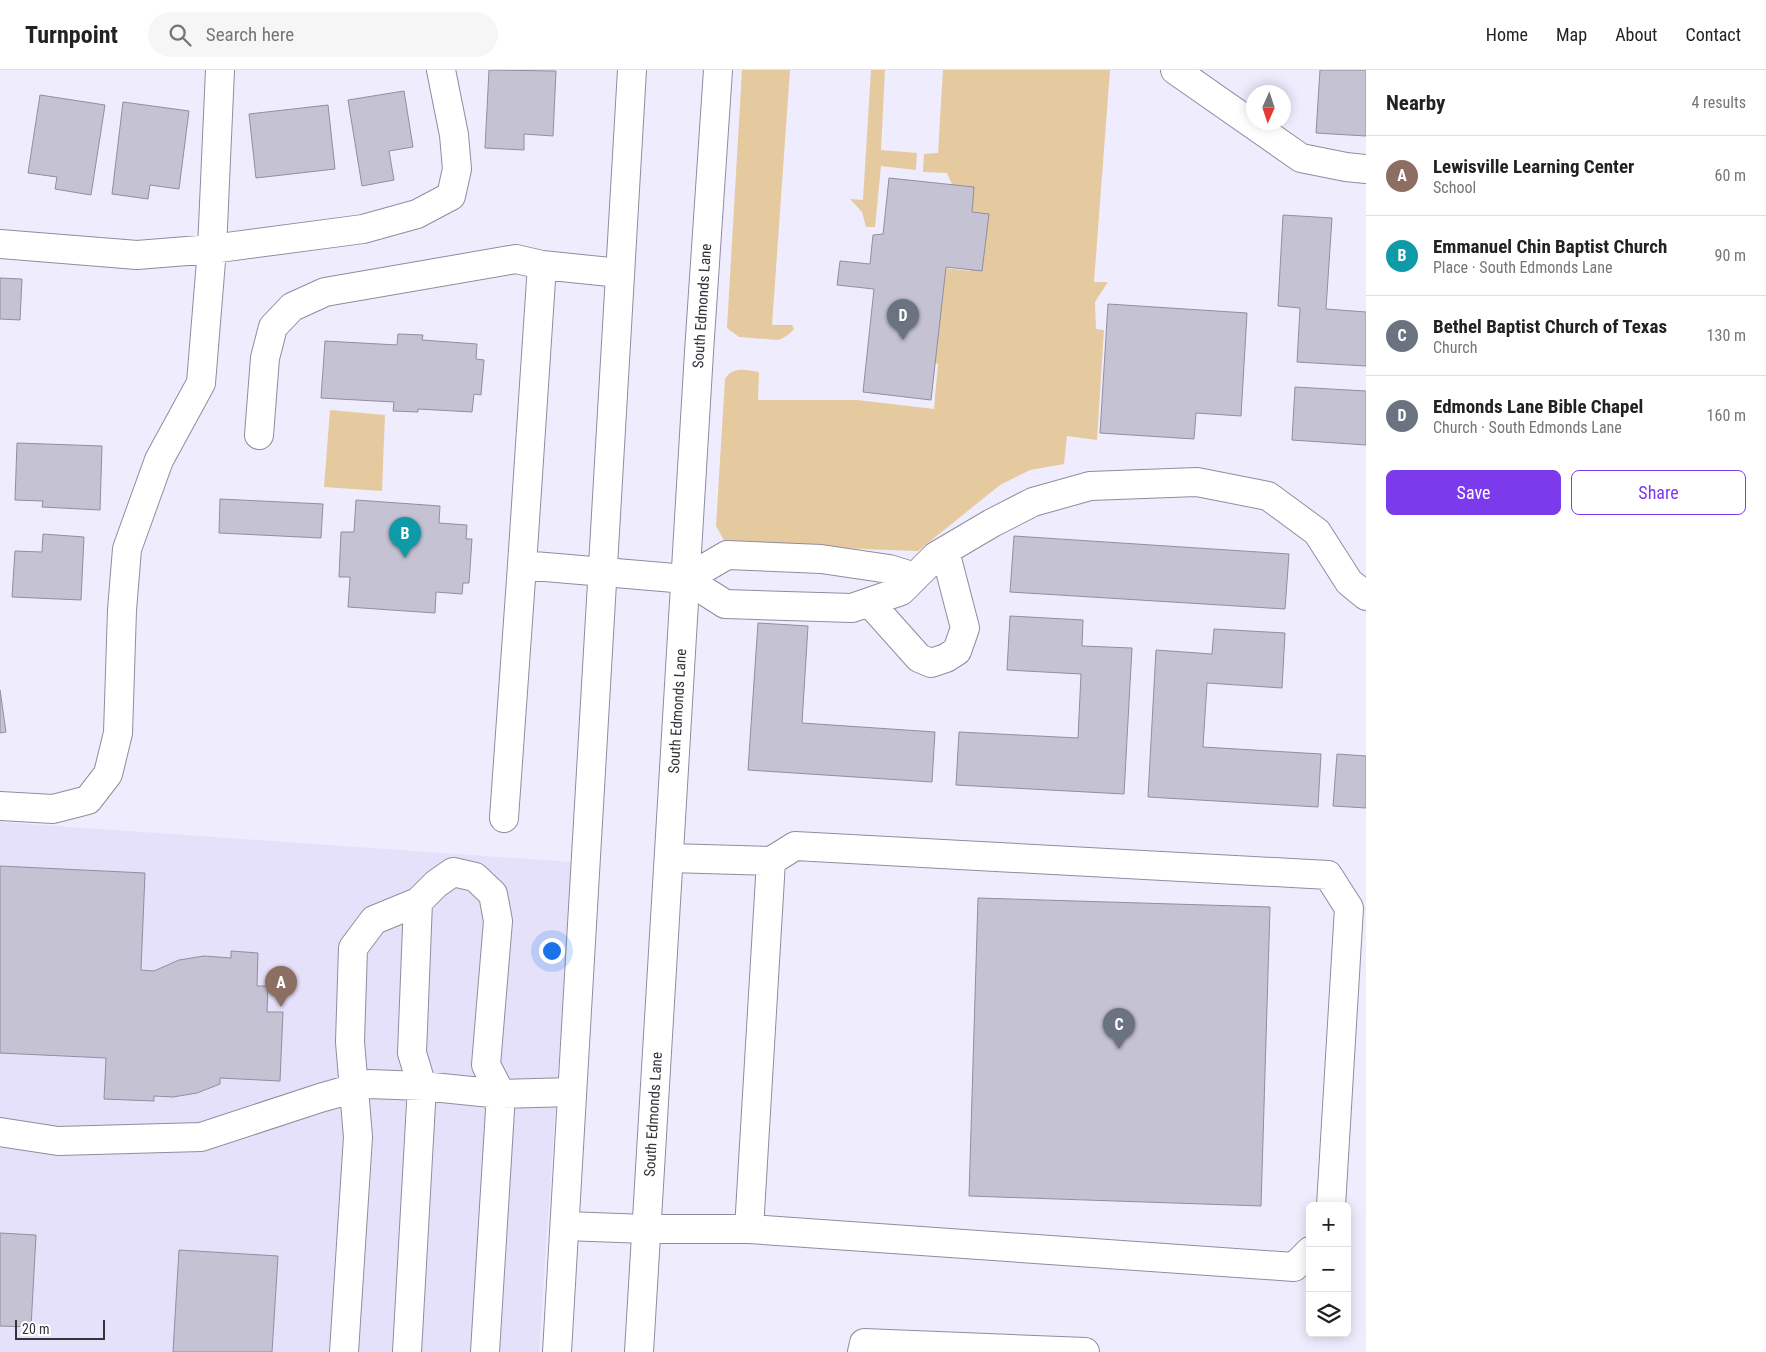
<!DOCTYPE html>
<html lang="en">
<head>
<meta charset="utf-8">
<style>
	body { margin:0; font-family:"Roboto Condensed",sans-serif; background:#f6f6f6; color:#222 }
	.controls { position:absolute; right:15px; bottom:15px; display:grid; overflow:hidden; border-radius:8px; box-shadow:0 2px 12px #0003 }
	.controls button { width:45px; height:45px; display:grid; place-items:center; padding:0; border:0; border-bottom:1px solid #e0e0e0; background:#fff; color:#222; font:25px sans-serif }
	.compass { position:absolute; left:1246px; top:15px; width:45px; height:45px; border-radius:50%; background:#fff; box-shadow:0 2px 12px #0003; rotate:183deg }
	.scale { position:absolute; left:15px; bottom:12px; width:90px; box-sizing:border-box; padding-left:5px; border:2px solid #34333a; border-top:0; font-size:14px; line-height:18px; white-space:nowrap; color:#34333a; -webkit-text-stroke:4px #fff; paint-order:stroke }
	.you { position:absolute; left:551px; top:880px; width:18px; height:18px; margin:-12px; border:4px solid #fff; border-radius:50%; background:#1a73e8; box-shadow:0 0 0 8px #1a73e833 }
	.badge { display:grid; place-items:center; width:32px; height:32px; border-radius:50%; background:#7c3aed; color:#fff; font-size:16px; font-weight:700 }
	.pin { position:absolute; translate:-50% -41px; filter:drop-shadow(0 1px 2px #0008) }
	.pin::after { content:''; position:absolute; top:26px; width:18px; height:15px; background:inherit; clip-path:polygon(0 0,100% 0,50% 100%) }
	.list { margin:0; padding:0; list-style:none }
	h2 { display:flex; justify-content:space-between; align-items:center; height:65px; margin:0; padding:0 20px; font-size:21px }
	h2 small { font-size:16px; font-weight:400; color:#767676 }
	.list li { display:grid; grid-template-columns:32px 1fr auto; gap:15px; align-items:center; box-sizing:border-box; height:80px; padding:0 20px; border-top:1px solid #e0e0e0 }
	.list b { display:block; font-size:19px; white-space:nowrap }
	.list p { margin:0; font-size:16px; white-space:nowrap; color:#767676 }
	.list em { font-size:16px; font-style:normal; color:#767676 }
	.actions { display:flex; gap:10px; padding:15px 20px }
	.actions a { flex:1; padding:11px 0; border:1px solid #7c3aed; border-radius:8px; text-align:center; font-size:18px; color:#7c3aed }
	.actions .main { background:#7c3aed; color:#fff }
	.icon { flex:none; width:28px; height:28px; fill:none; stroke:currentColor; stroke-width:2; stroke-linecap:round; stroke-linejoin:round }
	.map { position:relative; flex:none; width:1366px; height:1282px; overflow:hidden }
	header { display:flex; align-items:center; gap:30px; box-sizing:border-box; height:70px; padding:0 25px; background:#fff; border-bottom:1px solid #e0e0e0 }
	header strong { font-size:24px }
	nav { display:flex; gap:28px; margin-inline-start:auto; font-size:18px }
	.search { width:350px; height:45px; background:#f6f6f6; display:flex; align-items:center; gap:12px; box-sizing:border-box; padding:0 18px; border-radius:28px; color:#767676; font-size:19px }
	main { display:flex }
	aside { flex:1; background:#fff }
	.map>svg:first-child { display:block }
	.built { fill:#e5e1fa }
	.green { fill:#e6ca9f }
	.building { fill:#c5c2d4; stroke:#918e9f }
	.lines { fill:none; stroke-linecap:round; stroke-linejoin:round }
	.minor-casing { stroke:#8f8d9d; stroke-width:30 }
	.major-casing { stroke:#8f8d9d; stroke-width:30 }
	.minor { stroke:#fff; stroke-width:28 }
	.major { stroke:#fff; stroke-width:28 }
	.labels { text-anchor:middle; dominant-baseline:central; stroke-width:4; stroke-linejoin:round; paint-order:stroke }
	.street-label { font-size:15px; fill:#34333a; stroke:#fff }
</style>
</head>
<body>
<header>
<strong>Turnpoint</strong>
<div class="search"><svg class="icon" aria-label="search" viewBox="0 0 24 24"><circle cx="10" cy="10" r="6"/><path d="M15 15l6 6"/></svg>Search here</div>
<nav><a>Home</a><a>Map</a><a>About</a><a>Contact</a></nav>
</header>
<main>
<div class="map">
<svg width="1366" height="1282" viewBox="0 0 1366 1282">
	<rect width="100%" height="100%" fill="#efecfe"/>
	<path class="built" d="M0,752l572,40 -33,490h-539z"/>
	<path class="green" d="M742,0h48l-18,255h20l2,4 -6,6 -9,5 -40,-3 -12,-9z
		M871,0h14l-4,80 36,3 -1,17 -35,-4 -6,61h-9l-4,-15 -12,-13 13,1z
		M943,0h167l-16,212h14l-13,20 1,27 8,1 -7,110 -30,-4 -3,28 -34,6 -30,15 -82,66 -192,-7 -10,-18 9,-147c8,-13 20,-9 34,-7l-1,28h99l77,9 4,-45 -5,-2 11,-94 26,3 -5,-57 -18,-41 -24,-1 1,-18 14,-1z
		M330,340l55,5 -3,76 -58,-4z"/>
	<path class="building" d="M489,0l67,1 -3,65 -29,-2v16l-39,-2z
		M1320,0h46v66l-50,-3z
		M404,21l9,56 -24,4 5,29 -32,6 -14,-86z
		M40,25l65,10 -14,90 -36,-6 2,-12 -29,-4z
		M123,32l66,9 -10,78 -29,-4 -2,14 -36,-5z
		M328,35l7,64 -79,9 -7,-64z
		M889,108l85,9 -2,25 17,2 -7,57 -36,-4 -15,133 -68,-8 11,-103 -37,-4 3,-24 30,3 3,-29 10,-1z
		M1283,145l49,3 -6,91 40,3v54l-69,-4 3,-54 -22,-2z
		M0,208l22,1 -2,41 -20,-1z
		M1108,234l139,9 -6,103 -45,-3 -2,26 -94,-6z
		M398,264l25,1 -1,5 55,4 -1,15 8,1 -3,35 -7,-1 -2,18 -54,-3v3l-25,-1 1,-9 -73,-4 4,-57 72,4z
		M1295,317l71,4v54l-74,-5z
		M17,373l85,3 -2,64 -58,-3 1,-6 -28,-1z
		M220,429l103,5 -2,34 -102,-5z
		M356,430l84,6 -1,17 28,2 -1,14h6l-3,44h-6l-1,11 -26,-2 -1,21 -87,-6 2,-30h-11l2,-45h13z
		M43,464l41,3 -3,63 -69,-3 3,-46 27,1z
		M1014,466l275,18 -4,55 -275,-17z
		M1010,546l73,4 -1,26 50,2 -8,146 -168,-9 3,-53 119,6 3,-64 -74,-4z
		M758,553l50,3 -6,97 133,9 -3,50 -184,-12z
		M1214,559l71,4 -3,55 -75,-5 -4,64 118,7 -3,53 -170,-10 8,-147 56,4z
		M0,620l6,42 -6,1z
		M1337,684l29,2v52l-33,-2z
		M0,796l145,7 -4,97 13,1 25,-11 25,-4 27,2v-7l27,2 -1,33h11l-1,26h16l-3,69 -60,-3v6l-23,9 -24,4 -19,-1v5l-50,-2 2,-41 -106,-5z
		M978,828l292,9 -9,299 -292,-10z
		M0,1163l36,2 -5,92 -31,-1z
		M179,1180l99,6 -6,96h-99z"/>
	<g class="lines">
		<g class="minor-casing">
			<path id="minor" d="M1175,0l126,88 45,9 20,2
				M0,174l137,11 75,-6 151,-20 54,-15 34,-18 6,-27 -3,-34 -13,-65
				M620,203l-78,-8 -20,300 164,14 39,25 127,4 49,-17 35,-35 56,-33 41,-21 57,-16 107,-4 71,14 49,36 32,50 17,14
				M259,365l6,-77 8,-31 19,-20 33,-15 191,-33 26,6
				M686,509l41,-24 94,4 68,10 26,8
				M869,532l50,56 12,5 15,-5 11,-7 8,-23 -20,-77
				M0,736l53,3 35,-9 20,-26 10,-41 4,-123 5,-61 32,-89 42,-77 11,-134 8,-179
				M504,748l18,-253
				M771,791l24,-15 533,29 21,33 -18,298
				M0,1062l58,9 143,-4 119,-39 49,-14 53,2 79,8 71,-2
				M646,1159h103l22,-368 -102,-3
				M749,1159l545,38 16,-16
				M344,1282l14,-215 -8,-95 3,-94 21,-28 44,-18 18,-18 17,-12 22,5 18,17 5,27 -12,144 15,29 -16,258
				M407,1282l15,-266 -10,-33 6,-151
				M862,1282l2,-9 221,9"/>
		</g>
		<g class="major-casing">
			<g id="major">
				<path d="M565,1156l81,3"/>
				<path d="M557,1282l75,-1282"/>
				<path id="s1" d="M639,1282l60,-1000 19,-282"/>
			</g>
		</g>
		<use href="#minor" class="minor"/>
		<use href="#major" class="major"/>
	</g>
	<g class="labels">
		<g class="street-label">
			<text stroke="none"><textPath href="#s1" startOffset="1048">South Edmonds Lane</textPath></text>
			<text stroke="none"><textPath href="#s1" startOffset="642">South Edmonds Lane</textPath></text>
			<text stroke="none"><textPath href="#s1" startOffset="238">South Edmonds Lane</textPath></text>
		</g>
	</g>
</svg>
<div class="controls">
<button>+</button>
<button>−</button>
<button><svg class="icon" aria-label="layers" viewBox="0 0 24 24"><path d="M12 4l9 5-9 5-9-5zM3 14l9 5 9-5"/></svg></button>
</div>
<svg class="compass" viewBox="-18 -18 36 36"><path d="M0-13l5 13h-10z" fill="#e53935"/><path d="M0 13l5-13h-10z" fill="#767676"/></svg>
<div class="scale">20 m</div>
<div class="you"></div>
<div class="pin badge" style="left:281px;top:937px;background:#8d6e63">A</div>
<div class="pin badge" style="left:405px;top:488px;background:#0f9aa8">B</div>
<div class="pin badge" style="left:1119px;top:979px;background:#6b7280">C</div>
<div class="pin badge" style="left:903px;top:270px;background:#6b7280">D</div>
</div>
<aside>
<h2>Nearby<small>4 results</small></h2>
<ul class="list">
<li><span class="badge" style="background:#8d6e63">A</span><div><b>Lewisville Learning Center</b><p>School</p></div><em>60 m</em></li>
<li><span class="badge" style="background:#0f9aa8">B</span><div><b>Emmanuel Chin Baptist Church</b><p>Place · South Edmonds Lane</p></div><em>90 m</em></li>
<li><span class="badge" style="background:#6b7280">C</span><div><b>Bethel Baptist Church of Texas</b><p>Church</p></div><em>130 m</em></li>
<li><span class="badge" style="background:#6b7280">D</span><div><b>Edmonds Lane Bible Chapel</b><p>Church · South Edmonds Lane</p></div><em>160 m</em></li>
</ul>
<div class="actions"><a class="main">Save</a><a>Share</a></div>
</aside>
</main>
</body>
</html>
